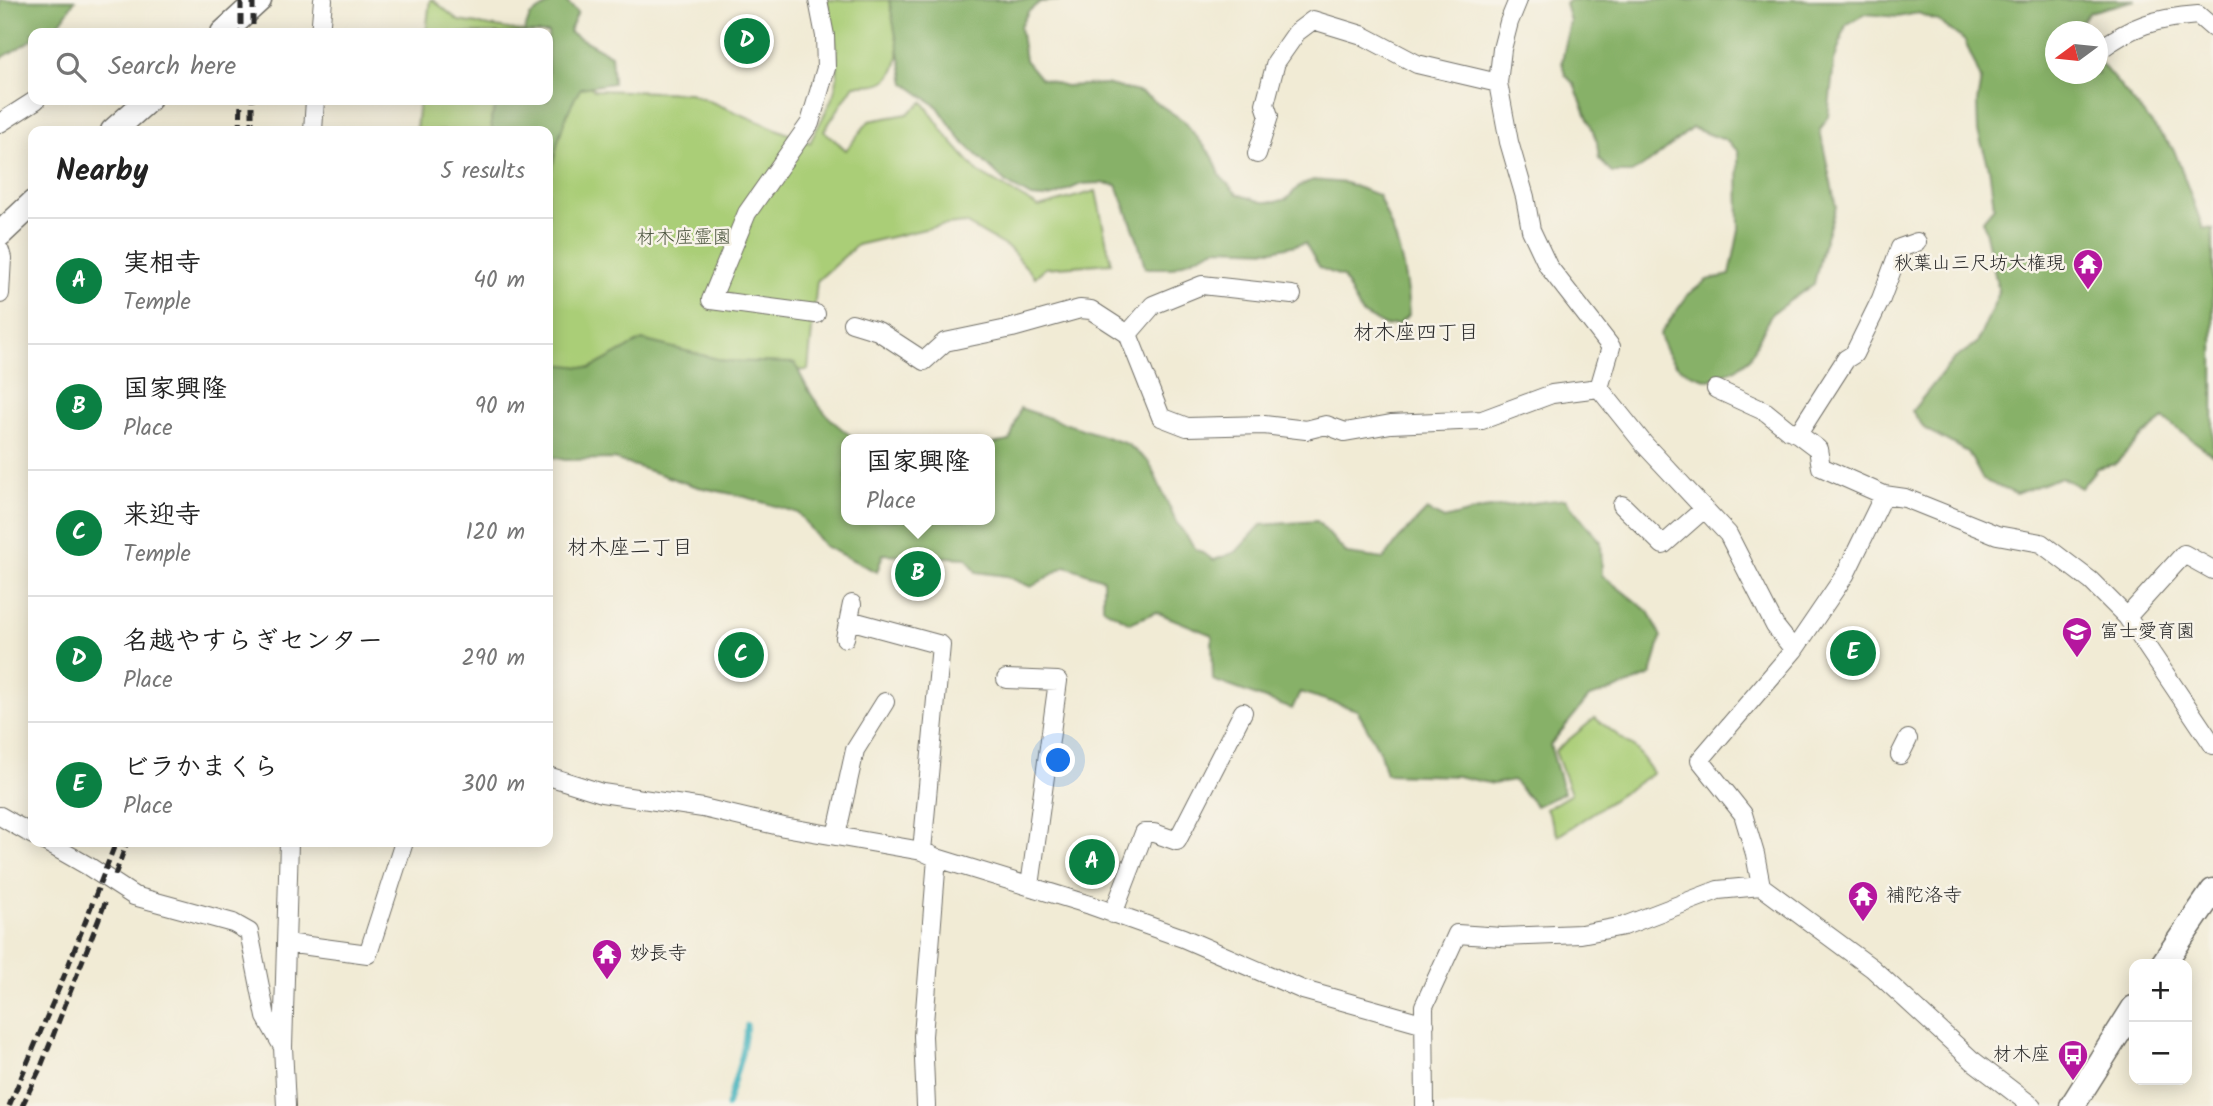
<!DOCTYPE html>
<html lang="en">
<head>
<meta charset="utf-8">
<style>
	body { margin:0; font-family:Kalam,"Klee One",sans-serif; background:#f2f2f2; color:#222 }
	.controls { position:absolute; right:21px; bottom:21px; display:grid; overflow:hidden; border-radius:14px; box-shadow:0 4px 18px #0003 }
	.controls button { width:63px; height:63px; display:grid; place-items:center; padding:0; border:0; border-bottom:2px solid #e0e0e0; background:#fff; color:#222; font:35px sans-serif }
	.compass { position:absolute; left:2045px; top:21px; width:63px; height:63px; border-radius:50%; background:#fff; box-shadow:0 4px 18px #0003; rotate:255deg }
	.you { position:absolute; left:1059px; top:761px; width:24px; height:24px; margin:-18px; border:5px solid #fff; border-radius:50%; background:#1a73e8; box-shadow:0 0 0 10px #1a73e833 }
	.badge { display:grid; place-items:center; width:46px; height:46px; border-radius:50%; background:#0b8043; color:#fff; font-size:23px; font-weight:700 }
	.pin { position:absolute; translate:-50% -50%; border:4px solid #fff; box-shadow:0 2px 7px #0006 }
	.popup { position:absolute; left:841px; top:434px; width:154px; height:91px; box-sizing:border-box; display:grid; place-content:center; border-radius:14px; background:#fff; filter:drop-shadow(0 2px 5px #0005); font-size:23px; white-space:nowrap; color:#767676 }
	.popup b { font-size:26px; color:#222 }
	.popup::after { content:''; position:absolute; left:50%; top:100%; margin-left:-14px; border:14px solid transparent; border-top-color:#fff }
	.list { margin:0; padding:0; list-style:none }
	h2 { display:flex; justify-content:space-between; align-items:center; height:91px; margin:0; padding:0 28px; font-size:30px }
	h2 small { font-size:23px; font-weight:400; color:#767676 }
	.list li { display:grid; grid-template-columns:46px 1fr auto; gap:21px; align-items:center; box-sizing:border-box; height:126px; padding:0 28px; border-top:2px solid #e0e0e0 }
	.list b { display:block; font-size:26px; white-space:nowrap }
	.list p { margin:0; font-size:23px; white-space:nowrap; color:#767676 }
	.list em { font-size:23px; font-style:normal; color:#767676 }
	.icon { flex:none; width:38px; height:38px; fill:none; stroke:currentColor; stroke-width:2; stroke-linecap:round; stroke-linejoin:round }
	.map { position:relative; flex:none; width:2213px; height:1106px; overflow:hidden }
	.search { position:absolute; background:#fff; box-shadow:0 4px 18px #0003; left:28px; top:28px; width:525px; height:77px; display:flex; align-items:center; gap:18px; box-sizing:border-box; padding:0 24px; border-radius:14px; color:#767676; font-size:26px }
	.panel { position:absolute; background:#fff; box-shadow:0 4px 18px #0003; left:28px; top:126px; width:525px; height:721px; border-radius:14px }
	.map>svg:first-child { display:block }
	.green { fill:#aace77; stroke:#6a7c51; stroke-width:2 }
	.forest { fill:#87b168; stroke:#596e4a; stroke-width:2 }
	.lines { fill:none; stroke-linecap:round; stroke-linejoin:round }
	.stream { stroke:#44b3bd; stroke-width:5 }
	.street-casing { stroke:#706e66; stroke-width:20 }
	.secondary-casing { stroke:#706e66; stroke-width:27 }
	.street { stroke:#fff; stroke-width:18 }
	.secondary { stroke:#fff; stroke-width:24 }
	.rail { stroke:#2b2b2b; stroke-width:5; stroke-dasharray:10 5; stroke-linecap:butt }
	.labels { text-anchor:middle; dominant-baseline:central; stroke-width:5; stroke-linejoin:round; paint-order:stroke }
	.park-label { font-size:19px; fill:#4b543e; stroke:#f7f3e8 }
	.poi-label { font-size:19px; fill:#2b2b2b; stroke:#f7f3e8; text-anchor:start }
	.neighbourhood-label { font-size:21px; fill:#2b2b2b; stroke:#f7f3e8 }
</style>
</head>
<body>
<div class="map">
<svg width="2213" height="1106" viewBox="0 0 2213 1106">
	<rect width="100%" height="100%" fill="#f7f3e8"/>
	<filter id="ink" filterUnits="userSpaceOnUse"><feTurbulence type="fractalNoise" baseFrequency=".0143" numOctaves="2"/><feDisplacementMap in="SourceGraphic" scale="14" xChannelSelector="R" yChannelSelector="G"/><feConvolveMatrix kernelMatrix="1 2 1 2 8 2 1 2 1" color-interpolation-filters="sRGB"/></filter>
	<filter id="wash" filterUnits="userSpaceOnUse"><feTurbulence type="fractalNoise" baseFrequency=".00686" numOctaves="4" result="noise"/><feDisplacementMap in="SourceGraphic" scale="28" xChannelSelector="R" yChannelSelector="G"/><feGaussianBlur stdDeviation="1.57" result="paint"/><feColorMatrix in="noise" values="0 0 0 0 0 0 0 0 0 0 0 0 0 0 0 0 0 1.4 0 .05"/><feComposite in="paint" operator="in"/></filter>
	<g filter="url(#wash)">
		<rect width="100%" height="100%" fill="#f1ebd5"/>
		<path class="green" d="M430,0h3l26,21 73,12h-106z
			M826,0h68c2,24 16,78 -18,84 -7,1 -15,1 -22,1l-30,46 22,19 23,-29 38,-7 16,-12 26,37 29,33 61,35 57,-16 15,72 -66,5 -10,9 -25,-28 -45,-26 -27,3 -81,19 -40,36 -9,89 -91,4 -169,-6v-237h-132l3,-31h129v-59l46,49 96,3 120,50c7,-16 18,-33 24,-50 9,-30 -1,-64 -8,-93z
			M1595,718l42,32 16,23 -95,63 -12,-27 25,-15 -16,-43z"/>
		<path class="forest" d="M0,0h75c-13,19 -16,33 -42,33v6l-33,20z
			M556,0h8l14,12 -9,20 42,23 2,28 -32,5c-20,30 -26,65 -33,100v-57h-56l-1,-13 8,-18h49v-67h-24l6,-17z
			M889,0h177l-26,2 -12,10 -8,15 5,33 15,18 25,8 40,-2 37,9 42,28 29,36 8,20 16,17 25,8h13l12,-3 12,-13 14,-6 33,3 32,12c20,44 28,72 31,120l-11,9 -13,2 -24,-13 -18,-36 -23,-9 -15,-25 -32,7 -57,-2 -44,20h-27l-8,-30 -20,-53 -18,-2 -18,1 -24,11 -14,3 -12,-1 -25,-14 -46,-44 -22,-32 -33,-24z
			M1570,0h565l-45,12 -13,15 1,4 -22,1v42h42v-14l76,90 29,78 10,1v226l-49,-36 -23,18 -26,27 -18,4 -16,20 -20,-11 -45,17 -33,-14 -15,-28 -43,-23 -13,-18 41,-51 24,-17 22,-50 -16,-73 11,-13 -5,-40 -11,-35 -1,-29 4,-24 -16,-38 -27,-20 -20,-8 -20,4 -33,-3 -19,11 -12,37 -6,55 -8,13 16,77 -13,39 -9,38 -43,30 -21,44 -14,11 -26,11c-28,-6 -44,-18 -50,-46l28,-39 19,-15 23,-5 9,-45 -1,-79 -13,-11 -33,-12 -43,35 -18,10h-19l-13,-14 -2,-17 -23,-58 -9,-9 -3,-13 8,-41 -5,-17z
			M642,340l84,21 69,2c14,33 31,57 61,76h-10v81h144v-76l20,-3 10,-33 107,36 22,18 27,60 20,27 18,11 22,-8 25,-27 56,-4 30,33 37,5 14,-19 29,-30 17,9 39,-10 82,-10 36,43 1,33 48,38 11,24 -10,38 -34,14 -28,8 -39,48 14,48 -28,13 -23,-26 -20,4 -36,-8 -71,-2 -7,-24 -22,-40 -57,-18 -8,17 -79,-29 -1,-45 -56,-23 -26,11 -27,-15v-29l-37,-13 -35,21 -25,-11 -30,-4 -9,-14 -84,-4 -6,18 -53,-26 -26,-33 -56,-17 -44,-9 -84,-28 -49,1 -17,-4v-93l43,5z"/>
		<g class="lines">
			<path class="stream" d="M727,1106l15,-52 5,-29"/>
		</g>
	</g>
	<g filter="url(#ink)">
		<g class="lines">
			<g class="street-casing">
				<path id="street" d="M1518,0l-9,22 -7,27 -4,34 11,59 16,55 6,33 17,36 63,81 -12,41 45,56 84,90 47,92 19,24
					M320,33l3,-33
					M2098,51c33,-25 58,-33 100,-36l15,13
					M0,123l36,-23
					M313,131l2,-31
					M1257,154l12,-38 -4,-12 11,-42 21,-30 16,-12 49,15 55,29 81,19
					M0,251l2,7 -2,36
					M816,314l-105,-14 36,-87 63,-90 16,-55 -1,-32 -7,-36
					M852,323l26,8 46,30 21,-19 67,-14 68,-19 11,1 37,24 33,83 26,10 77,-2 42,5 20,-5 19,7 46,-8 91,-4 70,-26 47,-6
					M1128,334l25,-29 49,-20 90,10
					M1716,389l50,23 21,17 11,5 20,15 3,18 63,28
					M1798,434l48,-75 8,-5 27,-55 19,-51 17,-6
					M1622,505l41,40 41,-36
					M2127,617l57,-63 29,16
					M849,620l92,25 -19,206
					M845,638l7,-34
					M1006,679l52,2 -28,205
					M1900,755l8,-16
					M548,776l54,17 101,15 81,19 138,24 15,7 153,47 93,33 120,52 122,34
					M0,816l33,19
					M836,836l19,-86 30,-48
					M46,842l42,24 46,30 99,27 16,9 17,85 17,30
					M1113,914l31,-81h10l23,8 66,-129
					M286,943l82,11 36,-112
					M286,1106l-3,-59 6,-205
					M926,1106l-3,-70 14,-178
					M1425,1106l-1,-100 33,-72 45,3 79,-3 43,-8 94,-36 43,-4
					M2032,1106l-60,-46 -100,-92 -111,-82 -6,-32 -12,-40 -43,-54 94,-110 51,-75 39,-80 21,3 92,37 44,8 50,38 36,36 86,128"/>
			</g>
			<g class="secondary-casing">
				<path id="secondary" d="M223,33l36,-33
					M113,131l35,-31
					M0,234l33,-31
					M2163,964l50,-73
					M2072,1106l62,-98"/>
			</g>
			<use href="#street" class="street"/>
			<use href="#secondary" class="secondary"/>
			<path class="rail" d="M241,0v33
				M253,0v33
				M240,131l1,-31
				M252,131v-31
				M115,875l12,-33
				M9,1106l56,-132 51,-132
				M22,1106l18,-37 67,-171"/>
		</g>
	</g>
	<defs>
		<g id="temple-pin" transform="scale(1.575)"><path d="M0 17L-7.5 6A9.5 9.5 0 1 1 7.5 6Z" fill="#b5179e" stroke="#f7f3e8"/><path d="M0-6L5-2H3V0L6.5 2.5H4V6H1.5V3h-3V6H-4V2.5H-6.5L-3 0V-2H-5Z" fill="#fff"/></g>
		<g id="school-pin" transform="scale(1.575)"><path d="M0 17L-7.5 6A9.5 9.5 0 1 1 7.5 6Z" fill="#b5179e" stroke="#f7f3e8"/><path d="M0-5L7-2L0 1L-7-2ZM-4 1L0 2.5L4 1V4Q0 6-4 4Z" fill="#fff"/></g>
		<g id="bus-pin" transform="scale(1.575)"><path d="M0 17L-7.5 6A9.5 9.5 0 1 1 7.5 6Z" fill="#b5179e" stroke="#f7f3e8"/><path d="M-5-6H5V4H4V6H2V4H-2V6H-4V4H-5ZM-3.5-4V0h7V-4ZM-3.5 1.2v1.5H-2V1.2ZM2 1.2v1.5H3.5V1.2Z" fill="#fff"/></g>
	</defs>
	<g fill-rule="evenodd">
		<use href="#temple-pin" x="2088" y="264"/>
		<use href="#school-pin" x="2077" y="632"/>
		<use href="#temple-pin" x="1863" y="896"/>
		<use href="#temple-pin" x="607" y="954"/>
		<use href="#bus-pin" x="2073" y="1055"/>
	</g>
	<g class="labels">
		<g class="park-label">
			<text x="684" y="238">材木座霊園</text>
		</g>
		<g class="poi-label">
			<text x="2065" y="264" text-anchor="end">秋葉山三尺坊大権現</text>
			<text x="2100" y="632">富士愛育園</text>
			<text x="1886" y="896">補陀洛寺</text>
			<text x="630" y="954">妙長寺</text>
			<text x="2050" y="1055" text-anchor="end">材木座</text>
		</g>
		<g class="neighbourhood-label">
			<text x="1416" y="333">材木座四丁目</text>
			<text x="630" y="548">材木座二丁目</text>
		</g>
	</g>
</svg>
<div class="controls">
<button>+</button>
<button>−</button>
</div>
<svg class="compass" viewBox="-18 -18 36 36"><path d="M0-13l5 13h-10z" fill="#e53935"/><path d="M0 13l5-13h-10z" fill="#767676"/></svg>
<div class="you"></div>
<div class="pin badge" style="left:1092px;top:862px">A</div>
<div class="pin badge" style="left:918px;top:574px">B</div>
<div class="popup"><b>国家興隆</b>Place</div>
<div class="pin badge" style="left:741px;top:655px">C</div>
<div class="pin badge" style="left:747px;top:41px">D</div>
<div class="pin badge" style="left:1853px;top:653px">E</div>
<div class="search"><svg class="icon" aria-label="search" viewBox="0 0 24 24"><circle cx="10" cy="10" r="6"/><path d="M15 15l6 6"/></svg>Search here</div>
<section class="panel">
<h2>Nearby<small>5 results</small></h2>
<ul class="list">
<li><span class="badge">A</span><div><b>実相寺</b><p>Temple</p></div><em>40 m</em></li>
<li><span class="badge">B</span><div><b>国家興隆</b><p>Place</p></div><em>90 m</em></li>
<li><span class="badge">C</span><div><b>来迎寺</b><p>Temple</p></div><em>120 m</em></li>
<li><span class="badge">D</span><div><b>名越やすらぎセンター</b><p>Place</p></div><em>290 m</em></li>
<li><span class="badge">E</span><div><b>ビラかまくら</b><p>Place</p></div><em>300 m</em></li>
</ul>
</section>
</div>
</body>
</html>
